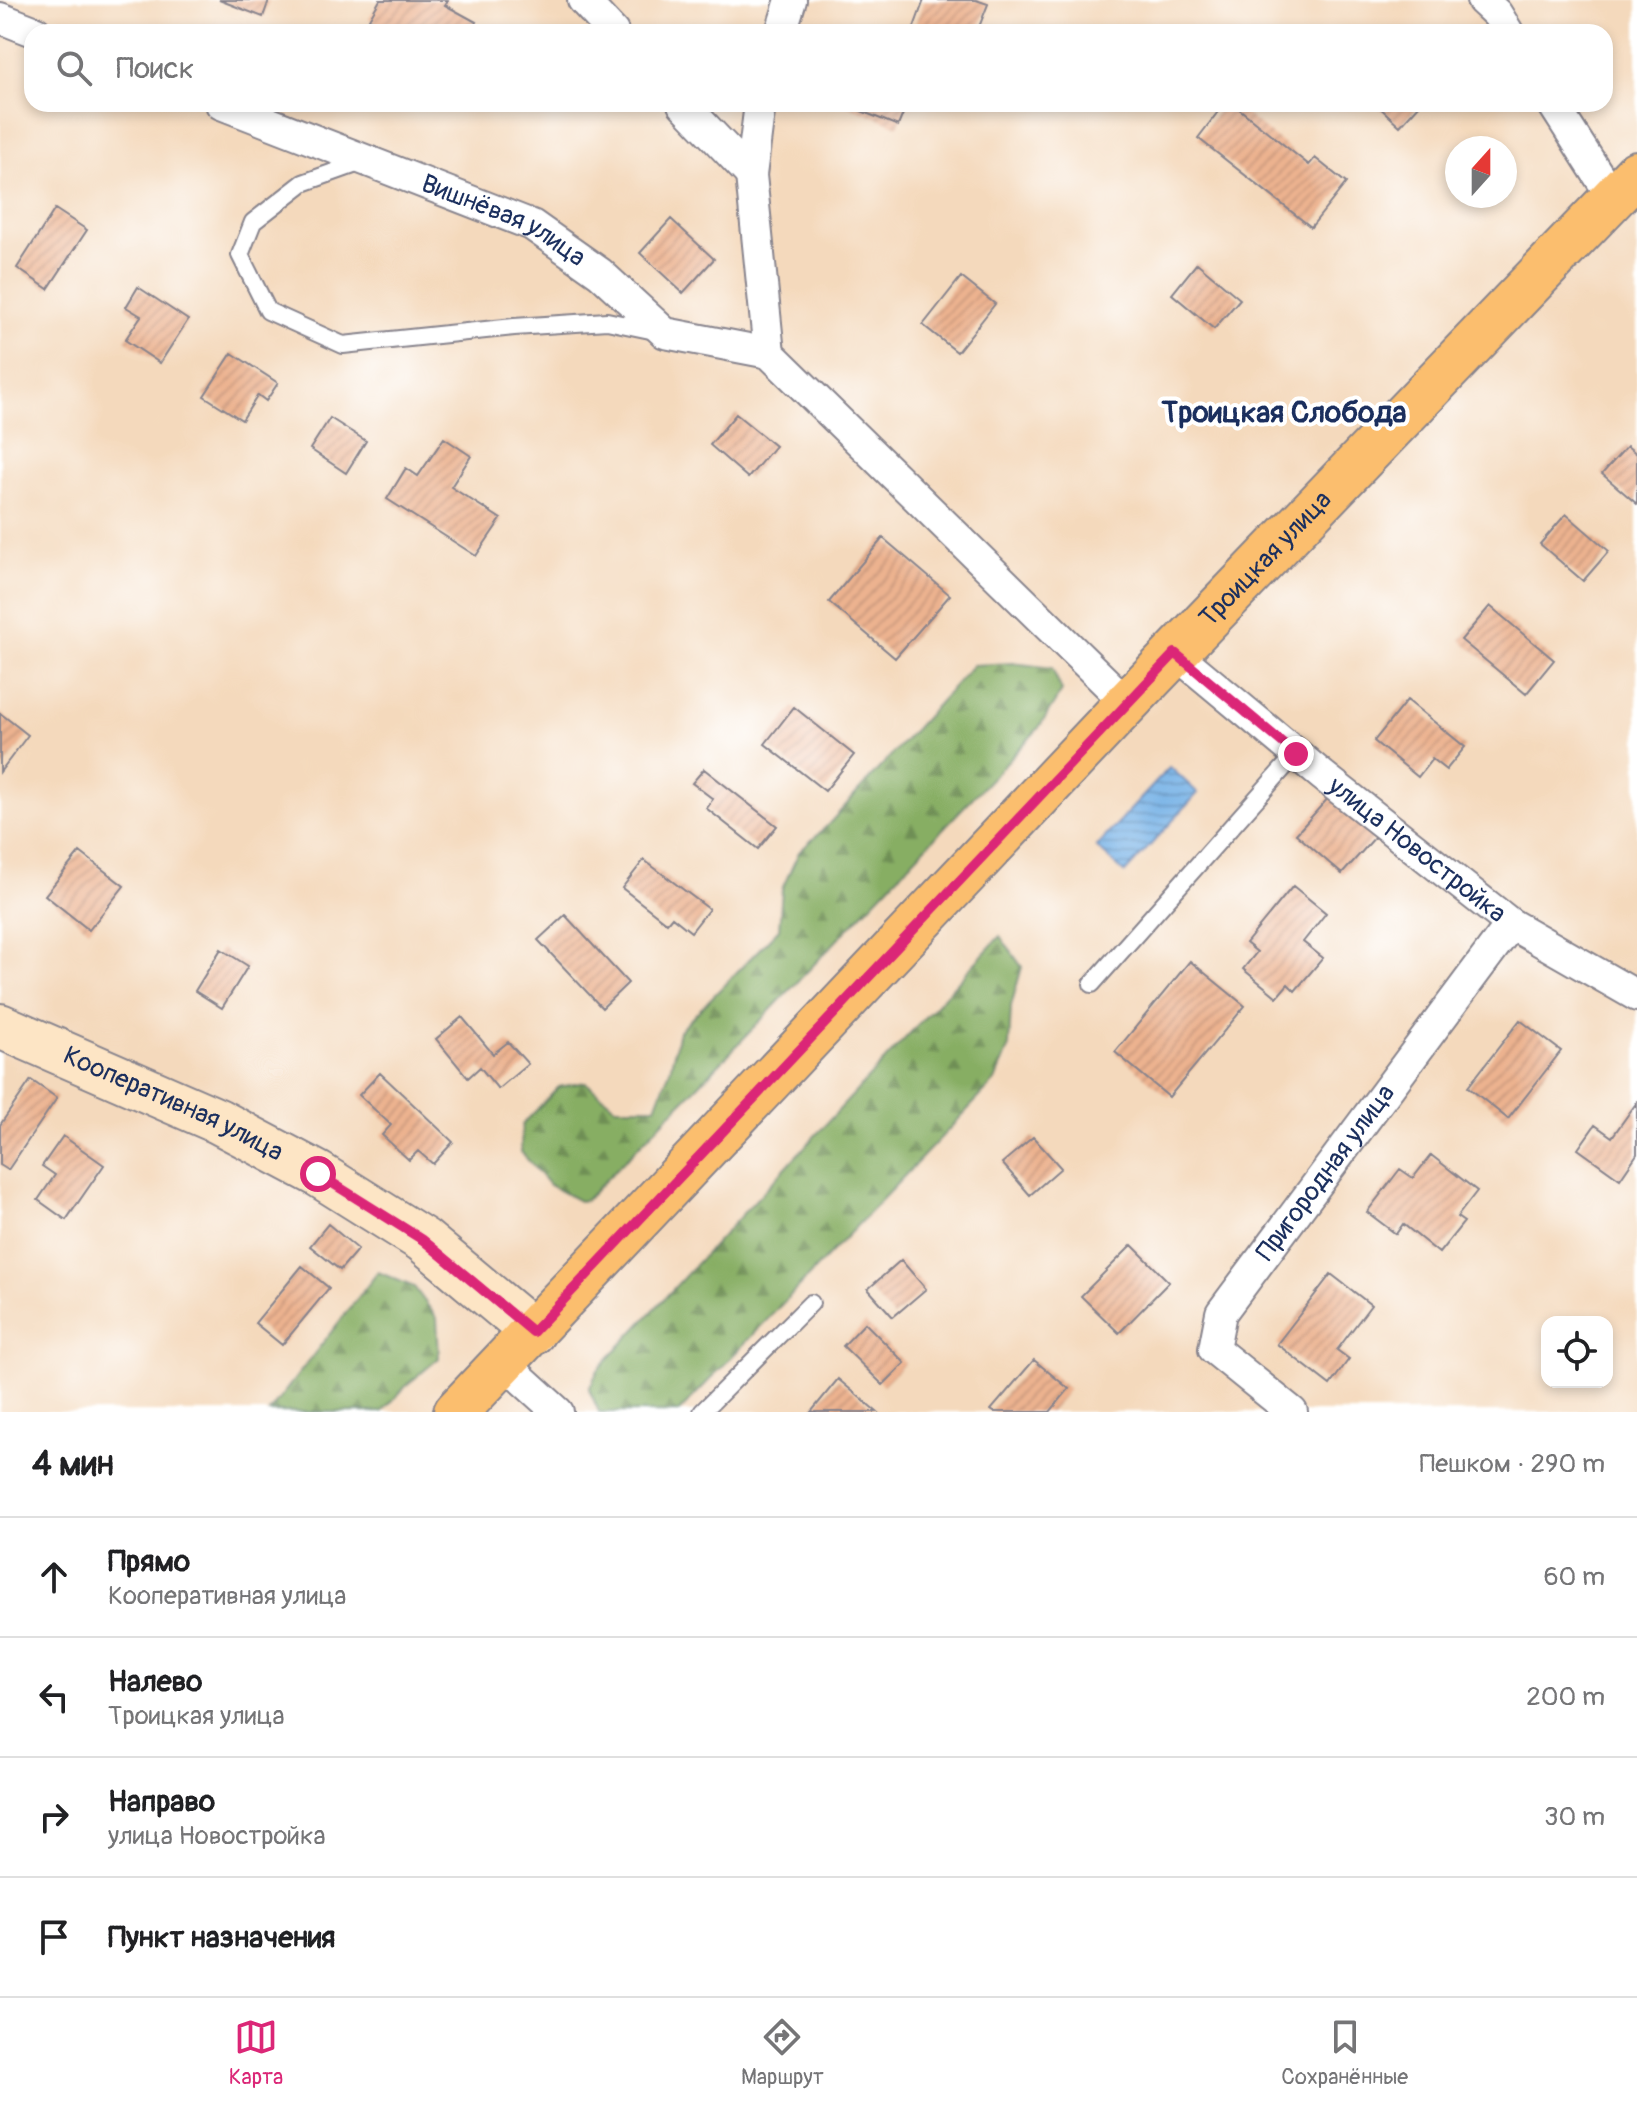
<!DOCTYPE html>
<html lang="ru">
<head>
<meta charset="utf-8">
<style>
	body { margin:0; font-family:Pangolin,sans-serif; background:#f2f2f2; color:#202124 }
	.controls { position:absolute; right:24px; bottom:24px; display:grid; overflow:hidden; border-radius:16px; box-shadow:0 4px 12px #0003 }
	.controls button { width:72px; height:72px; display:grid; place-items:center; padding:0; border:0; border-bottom:2px solid #e0e0e0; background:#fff; color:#202124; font:40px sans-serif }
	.compass { position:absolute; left:1445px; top:136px; width:72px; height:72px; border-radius:50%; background:#fff; box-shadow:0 4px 12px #0003; rotate:21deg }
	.stop { position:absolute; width:24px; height:24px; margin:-18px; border:6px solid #db2777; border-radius:50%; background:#fff }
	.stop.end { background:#db2777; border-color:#fff; box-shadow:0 2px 8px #0008 }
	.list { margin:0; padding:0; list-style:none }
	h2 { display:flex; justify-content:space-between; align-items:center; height:104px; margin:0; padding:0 32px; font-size:34px }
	h2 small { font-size:26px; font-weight:400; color:#757577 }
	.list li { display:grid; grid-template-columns:52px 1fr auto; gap:24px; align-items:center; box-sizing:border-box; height:120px; padding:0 32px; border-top:2px solid #e0e0e0 }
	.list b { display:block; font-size:30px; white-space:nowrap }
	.list p { margin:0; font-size:26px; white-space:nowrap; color:#757577 }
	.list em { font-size:26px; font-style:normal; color:#757577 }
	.icon { flex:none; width:44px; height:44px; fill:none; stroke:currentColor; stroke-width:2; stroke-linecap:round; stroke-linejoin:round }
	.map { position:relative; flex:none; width:1637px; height:1412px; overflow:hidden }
	.search { position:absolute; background:#fff; box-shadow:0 4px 12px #0003; left:24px; right:24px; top:24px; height:88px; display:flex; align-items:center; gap:20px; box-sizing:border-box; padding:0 28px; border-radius:24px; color:#757577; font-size:30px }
	.sheet { height:584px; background:#fff }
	nav { display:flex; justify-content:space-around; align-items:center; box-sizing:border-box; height:112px; border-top:2px solid #e0e0e0; background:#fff; font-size:22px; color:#757577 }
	nav a { display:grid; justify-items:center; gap:4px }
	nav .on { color:#db2777 }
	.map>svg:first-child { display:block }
	.forest { fill:url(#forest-firs); stroke:#516e60; stroke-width:2 }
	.water { fill:url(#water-rules); stroke:#4870a2; stroke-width:2 }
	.building { fill:url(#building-hatch) }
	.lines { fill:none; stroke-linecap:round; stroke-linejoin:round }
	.lane-casing { stroke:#88848d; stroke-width:20 }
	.street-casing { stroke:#88848d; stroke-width:34 }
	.secondary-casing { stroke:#88848d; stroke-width:48 }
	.primary-casing { stroke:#88848d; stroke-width:48 }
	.lane { stroke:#fff; stroke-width:16 }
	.street { stroke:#fff; stroke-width:30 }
	.secondary { stroke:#fde5c5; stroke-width:44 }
	.primary { stroke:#fbbe6e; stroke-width:44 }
	.route { stroke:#db2777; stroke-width:10 }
	.labels { text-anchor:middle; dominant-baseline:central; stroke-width:8; stroke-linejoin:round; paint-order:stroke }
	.street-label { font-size:26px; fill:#1b2f5e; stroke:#fff }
	.quarter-label { font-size:30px; font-weight:bold; fill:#1b2f5e; stroke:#fff }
</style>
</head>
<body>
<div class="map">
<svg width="1637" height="1412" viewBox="0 0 1637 1412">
	<defs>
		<pattern id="forest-firs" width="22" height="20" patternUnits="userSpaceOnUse" patternTransform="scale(2)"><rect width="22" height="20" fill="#87ae63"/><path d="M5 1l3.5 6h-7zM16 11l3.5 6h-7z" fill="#6e8e55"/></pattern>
		<pattern id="water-rules" width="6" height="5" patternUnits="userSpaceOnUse" patternTransform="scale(2)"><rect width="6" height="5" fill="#74b1e6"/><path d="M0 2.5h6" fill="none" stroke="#5e90be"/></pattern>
		<pattern id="building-hatch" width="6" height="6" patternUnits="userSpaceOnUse" patternTransform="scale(2)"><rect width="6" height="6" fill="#ecb28f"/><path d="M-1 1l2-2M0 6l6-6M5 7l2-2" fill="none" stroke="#ca997e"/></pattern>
	</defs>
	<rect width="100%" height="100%" fill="#fff"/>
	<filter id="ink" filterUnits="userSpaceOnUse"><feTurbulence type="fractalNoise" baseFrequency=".0125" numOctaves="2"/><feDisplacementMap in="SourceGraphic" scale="16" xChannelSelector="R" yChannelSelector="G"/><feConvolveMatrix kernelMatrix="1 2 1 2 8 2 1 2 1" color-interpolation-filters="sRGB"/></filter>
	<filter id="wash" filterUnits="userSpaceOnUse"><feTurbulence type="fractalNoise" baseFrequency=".006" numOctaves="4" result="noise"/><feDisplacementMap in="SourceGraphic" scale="32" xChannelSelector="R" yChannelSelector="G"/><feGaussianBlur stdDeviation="1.8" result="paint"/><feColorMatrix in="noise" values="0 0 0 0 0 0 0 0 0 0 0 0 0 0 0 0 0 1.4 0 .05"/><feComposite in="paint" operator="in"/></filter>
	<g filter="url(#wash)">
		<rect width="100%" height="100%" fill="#f4d9bc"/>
		<path class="forest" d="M1013,663l39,5 10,23 -24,38 -314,330 -138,141 -7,1 -30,-16 -28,-33 1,-27 37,-38 26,-5 31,25h40l14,-37 9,-39 100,-102 3,-40 17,-37 28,-26 146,-161z
			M1000,936l22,31 -11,39 -2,40 -14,35 -316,331h-80l-10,-23 9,-19z
			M378,1272l36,15 23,31 2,40 -31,26 -26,28h-113z"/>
		<path class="water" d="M1170,767l28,26 -73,80 -29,-26z"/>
		<g id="blocks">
			<path class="building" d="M219,0h50l-6,17z
				M380,0h68l-3,5 31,17 -6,10h-77l-24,-13z
				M924,0h52l12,4 -11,28h-57l-7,-2z
				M844,104h63l-9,22z
				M1224,104h9l76,61 6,-7 31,25 -35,44 -113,-89z
				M1376,104h44l-20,22z
				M55,209l32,21 -39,59 -31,-21z
				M671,219l43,40 -31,34 -43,-40z
				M1197,263l43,36 -26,30 -42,-35z
				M961,277l34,27 -38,48 -34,-27z
				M138,287l50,33 -28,43 -35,-23 16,-24 -15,-9z
				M232,353l46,30 -12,18 -8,-6 -16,25 -38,-24z
				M736,414l39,32 -27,32 -38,-33z
				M330,418l36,23 -20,32 -36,-24z
				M444,438l27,18 -20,31 50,32 -25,37 -89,-57 19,-31 12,8z
				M1627,446l10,8v50l-35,-30z
				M1566,514l43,37 -26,30 -43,-37z
				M883,538l67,57 -55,63 -66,-56z
				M1490,606l64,54 -28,34 -65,-54z
				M1407,700l58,47 -19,23 -14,-11 -14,18 -44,-36z
				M794,707l60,48 -29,36 -60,-47z
				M0,713l28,22 -28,37z
				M704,769l73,57 -19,23 -52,-41 7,-9 -21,-16z
				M1330,796l46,40 -34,38 -46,-40z
				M80,852l44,34 -35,44 -44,-35z
				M644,860l65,49 -18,23 -19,-15 -5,6 -45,-35z
				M1293,886l33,27 -23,29 20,16 -28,33 -7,-7 -11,13 -34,-28 14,-17 -11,-9z
				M565,915l63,68 -26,25 -64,-68z
				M221,949l27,17 -26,42 -27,-17z
				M1190,961l55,45 -76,91 -54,-45z
				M462,1017l31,37 15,-12 20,22 -30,25 -18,-22 -12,11 -32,-39z
				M1520,1020l41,31 -53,68 -40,-32z
				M380,1073l73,69 -20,22 -15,-13 -9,9 -27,-25 9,-10 -32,-30z
				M31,1080l26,18 -49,72 -8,-5v-40z
				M1637,1102v52l-17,25 -42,-30 17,-24 17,12z
				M63,1136l41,29 -38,55 -28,-20 17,-25 -13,-9z
				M1033,1137l28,31 -31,27 -28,-32z
				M1431,1155l46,36 -20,26 7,5 -25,31 -36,-29 -7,10 -29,-22 33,-43 13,9z
				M328,1224l30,25 -18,21 -30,-24z
				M1132,1245l37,37 -50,51 -38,-37z
				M901,1260l25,29 -33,28 -25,-28z
				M302,1266l27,22 -47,57 -27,-22z
				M1331,1274l40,31 -34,45 12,9 -19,26 -53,-41z
				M865,1323l40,40 -22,22 -40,-39z
				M1034,1360l35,29 -19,23h-56l-3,-2z
				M838,1379l39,33h-66z"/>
		</g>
	</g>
	<g filter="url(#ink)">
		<use href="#blocks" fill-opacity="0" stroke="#88848d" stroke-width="2"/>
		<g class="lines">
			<g class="lane-casing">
				<path id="lane" d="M362,162l-59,21 -50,39 -13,33 28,56 75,34 171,-18 93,-6 48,10
					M1092,984l204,-230
					M702,1412l109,-109"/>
			</g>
			<g class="street-casing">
				<g id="street">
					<path d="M583,0l30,32"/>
					<path d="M1482,0l15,14 11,18"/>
					<path d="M0,18l36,14"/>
					<path d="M781,32l10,-32"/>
					<path id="s1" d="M221,104l311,121 68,48 65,60 104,20"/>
					<path d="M683,104l68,71"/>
					<path d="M760,104l-9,71 18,178 358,350"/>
					<path d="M1553,104l60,94"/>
					<path id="s2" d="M1175,653l148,123 188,148 126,72"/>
					<path d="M504,1363l54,49"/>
					<path id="s3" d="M1292,1412l-78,-63 7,-36 290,-389"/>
				</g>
			</g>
			<g class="secondary-casing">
				<g id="secondary">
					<path id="s4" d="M0,1026l218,95 100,53 105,66 110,92"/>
				</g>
			</g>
			<g class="primary-casing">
				<g id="primary">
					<path id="s5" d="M456,1412l671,-709 510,-530"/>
				</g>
			</g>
			<use href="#lane" class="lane"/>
			<use href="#street" class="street"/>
			<use href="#secondary" class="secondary"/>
			<use href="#primary" class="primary"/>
		</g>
	</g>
	<g class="lines" filter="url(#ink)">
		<path class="route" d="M318,1174l105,66 110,92 642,-679 121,101"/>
	</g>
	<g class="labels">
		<g class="street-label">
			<text stroke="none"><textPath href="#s1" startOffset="306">Вишнёвая улица</textPath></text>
			<text stroke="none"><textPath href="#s5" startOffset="1176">Троицкая улица</textPath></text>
			<text stroke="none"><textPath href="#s2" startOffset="312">улица Новостройка</textPath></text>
			<text stroke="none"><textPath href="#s4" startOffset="190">Кооперативная улица</textPath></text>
			<text stroke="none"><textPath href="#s3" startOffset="312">Пригородная улица</textPath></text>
		</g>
		<g class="quarter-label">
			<text x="1284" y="412">Троицкая Слобода</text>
		</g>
	</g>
</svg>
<div class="controls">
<button><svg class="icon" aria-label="locate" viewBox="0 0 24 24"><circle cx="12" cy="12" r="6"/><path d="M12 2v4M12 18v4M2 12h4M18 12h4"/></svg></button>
</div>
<svg class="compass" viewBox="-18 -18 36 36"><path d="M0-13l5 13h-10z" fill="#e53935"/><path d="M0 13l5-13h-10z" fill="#757577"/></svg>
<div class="stop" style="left:318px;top:1174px"></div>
<div class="stop end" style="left:1296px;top:754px"></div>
<div class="search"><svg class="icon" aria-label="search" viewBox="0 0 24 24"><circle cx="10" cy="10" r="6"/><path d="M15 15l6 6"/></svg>Поиск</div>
</div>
<section class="sheet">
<h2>4 мин<small>Пешком · 290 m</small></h2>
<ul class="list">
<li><svg class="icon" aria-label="ahead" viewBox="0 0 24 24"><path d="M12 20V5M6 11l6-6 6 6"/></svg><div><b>Прямо</b><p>Кооперативная улица</p></div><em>60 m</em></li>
<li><svg class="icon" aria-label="left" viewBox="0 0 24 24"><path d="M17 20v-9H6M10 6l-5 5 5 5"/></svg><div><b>Налево</b><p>Троицкая улица</p></div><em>200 m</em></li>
<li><svg class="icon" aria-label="right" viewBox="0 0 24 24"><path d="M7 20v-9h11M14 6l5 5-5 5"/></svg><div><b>Направо</b><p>улица Новостройка</p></div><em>30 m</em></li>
<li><svg class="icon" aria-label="arrive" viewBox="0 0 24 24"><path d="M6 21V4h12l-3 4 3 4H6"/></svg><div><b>Пункт назначения</b></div></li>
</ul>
</section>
<nav>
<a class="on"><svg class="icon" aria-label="map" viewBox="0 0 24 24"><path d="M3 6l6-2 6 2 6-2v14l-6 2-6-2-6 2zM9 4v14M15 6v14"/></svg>Карта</a>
<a><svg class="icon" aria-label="directions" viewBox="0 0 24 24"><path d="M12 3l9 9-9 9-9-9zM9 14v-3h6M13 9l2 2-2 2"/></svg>Маршрут</a>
<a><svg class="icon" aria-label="saved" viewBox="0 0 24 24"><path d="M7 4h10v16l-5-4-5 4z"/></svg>Сохранённые</a>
</nav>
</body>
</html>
